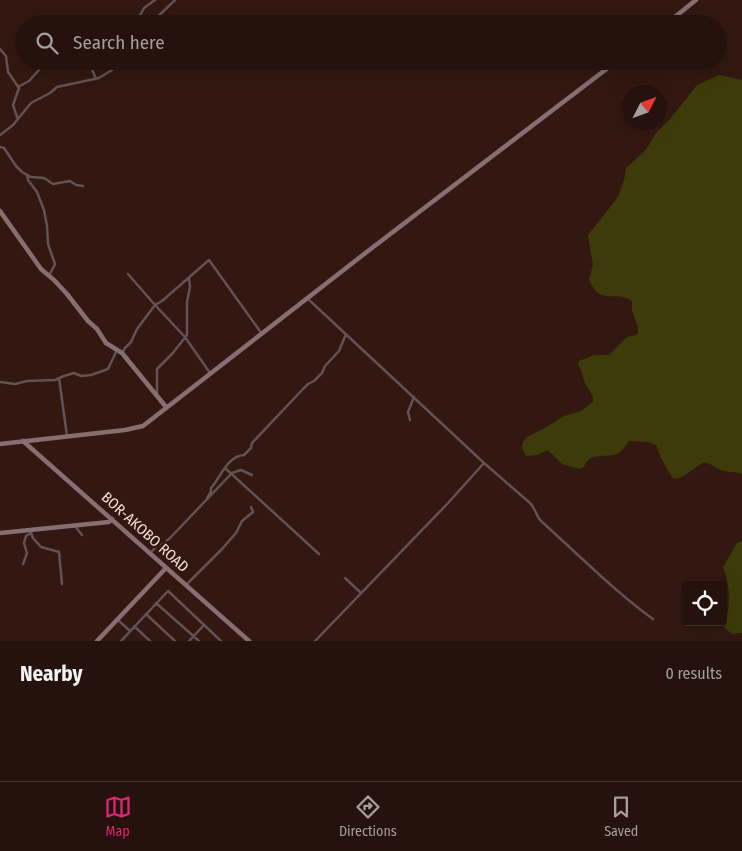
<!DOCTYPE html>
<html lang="en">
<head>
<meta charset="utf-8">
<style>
	body { margin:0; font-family:"Fira Sans Condensed",sans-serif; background:#2e1b15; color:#f1f3f6 }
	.controls { position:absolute; right:15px; bottom:15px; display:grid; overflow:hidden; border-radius:5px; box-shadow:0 5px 20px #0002 }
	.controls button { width:45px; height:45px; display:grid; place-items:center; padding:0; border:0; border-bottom:1px solid #42322d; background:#26120c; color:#f1f3f6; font:25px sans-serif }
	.compass { position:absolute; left:622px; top:85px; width:45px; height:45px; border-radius:50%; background:#26120c; box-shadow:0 5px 20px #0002; rotate:48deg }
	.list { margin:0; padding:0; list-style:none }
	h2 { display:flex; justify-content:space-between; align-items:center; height:65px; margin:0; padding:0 20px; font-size:21px }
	h2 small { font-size:16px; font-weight:400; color:#a49e9d }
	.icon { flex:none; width:28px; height:28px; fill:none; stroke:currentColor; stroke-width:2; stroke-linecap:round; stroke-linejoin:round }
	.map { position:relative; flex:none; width:742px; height:641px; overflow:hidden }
	.search { position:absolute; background:#26120c; box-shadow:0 5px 20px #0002; left:15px; right:15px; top:15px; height:55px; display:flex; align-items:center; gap:12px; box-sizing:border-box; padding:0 18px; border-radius:28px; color:#a49e9d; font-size:19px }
	.sheet { height:140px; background:#26120c }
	nav { display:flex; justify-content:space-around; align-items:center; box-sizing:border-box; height:70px; border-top:1px solid #42322d; background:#26120c; font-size:14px; color:#a49e9d }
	nav a { display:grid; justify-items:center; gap:2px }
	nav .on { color:#db2777 }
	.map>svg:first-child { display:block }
	.green { fill:#3d3b09 }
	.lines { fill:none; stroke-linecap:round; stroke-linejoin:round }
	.street { stroke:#615255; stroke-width:2.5 }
	.secondary { stroke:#866e73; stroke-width:4.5 }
	.labels { text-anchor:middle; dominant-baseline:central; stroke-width:5; stroke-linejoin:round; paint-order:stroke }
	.street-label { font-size:15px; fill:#efdcd6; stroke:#321810 }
</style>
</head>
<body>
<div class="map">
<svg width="742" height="641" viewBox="0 0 742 641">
	<rect width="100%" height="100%" fill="#321810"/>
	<path class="green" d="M719,75l23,5v394c-7,-3 -16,-1 -23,-5 -6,-2 -11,-9 -18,-5 -9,5 -17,14 -27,15 -6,-6 -15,-25 -18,-34l-8,-3 -19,-1c-3,4 -6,9 -10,12 -13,6 -30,-2 -35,14l-5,2 -17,-5 -14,-14 -11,5 -11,1 -4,-8 1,-6 4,-5 16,-8 21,-13 17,-5 12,-9c1,-8 -5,-12 -8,-19 -2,-7 -4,-13 -7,-19l1,-3 15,-6h15l18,-18 9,-2 2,-2v-6l-6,-17v-9c-18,-12 -31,6 -43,-21l4,-15 -5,-30 30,-38 6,-17 2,-12 20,-18 9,-16 16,-16 26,-33z
		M742,541v92l-10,1 -7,-6 -1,-3c7,-15 6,-43 -1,-58l14,-24z"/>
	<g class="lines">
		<path class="street" d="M129,24l8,-3 7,-13 11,-8
			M150,24l25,-24
			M0,49l6,7 2,16 11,16 -6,17 4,12
			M92,61l-1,6 5,12
			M18,87l11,-6 10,-11 -3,-9
			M0,135l13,-10 18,-22 19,-10 7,-6 42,-9 13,-8 7,-9
			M0,147l4,1 12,18 6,6 9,5 13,1 9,6 17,-3 6,4 7,1
			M27,175l1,5 9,12 7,18 3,16 1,18 7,20 -6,12
			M307,298l177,165 46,40c6,6 6,14 12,19 37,33 71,68 111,97
			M122,353l3,-5 6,-6 6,-13 18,-24 -27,-31
			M210,373l-25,-36 -30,-32 7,-4 47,-41 53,74
			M59,378l8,58
			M0,382l15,2 12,-3 28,-1 9,-4 10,-3 7,3 10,-1 17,-6 9,-19
			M157,396v-27l15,-15 15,-19v-33l3,-15 -1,-9
			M410,420l-2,-8 6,-15
			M225,468l94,86
			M207,498l4,-7v-3c10,-11 16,-32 33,-33l7,-7 1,-5 51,-54 5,-5 6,-3 8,-8 3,-7 14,-15 7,-17
			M75,526l7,9
			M30,530l3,8 8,9 18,5 3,32
			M150,553l9,-9h4l7,-6 62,-65 9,-3 11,5
			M23,564l4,-11 -3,-10 2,-7 5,-3
			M345,578l16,15
			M186,585l36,-36 14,-16 6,-12 11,-9 -2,-5
			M156,603l43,38
			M146,614l29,27
			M118,620l12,11
			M134,626l16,15
			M121,641l47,-50 53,50
			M189,641l15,-16
			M315,641l133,-138 36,-40"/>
		<path class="secondary" d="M666,24l30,-24
			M0,211l41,58 13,11 13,14 21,27 9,8 9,14 16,10 44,54
			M23,441l226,200
			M0,444l125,-14 18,-4 225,-175 249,-190
			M0,533l109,-11 3,-3
			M97,641l69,-73"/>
	</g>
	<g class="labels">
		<g class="street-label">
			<text transform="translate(145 532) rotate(42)">BOR-AKOBO ROAD</text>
		</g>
	</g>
</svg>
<div class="controls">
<button><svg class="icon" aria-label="locate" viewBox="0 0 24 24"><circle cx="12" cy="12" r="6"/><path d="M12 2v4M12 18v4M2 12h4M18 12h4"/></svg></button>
</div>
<svg class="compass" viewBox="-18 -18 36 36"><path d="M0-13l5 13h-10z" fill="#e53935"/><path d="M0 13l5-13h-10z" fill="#a49e9d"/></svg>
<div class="search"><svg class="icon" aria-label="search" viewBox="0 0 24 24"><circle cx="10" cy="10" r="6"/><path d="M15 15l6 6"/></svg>Search here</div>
</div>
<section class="sheet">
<h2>Nearby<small>0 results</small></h2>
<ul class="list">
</ul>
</section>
<nav>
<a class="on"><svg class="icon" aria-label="map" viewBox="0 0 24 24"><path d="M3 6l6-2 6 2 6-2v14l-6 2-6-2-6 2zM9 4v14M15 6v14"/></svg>Map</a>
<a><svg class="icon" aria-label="directions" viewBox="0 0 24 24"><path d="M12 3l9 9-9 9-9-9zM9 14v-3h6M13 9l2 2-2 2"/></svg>Directions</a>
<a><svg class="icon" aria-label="saved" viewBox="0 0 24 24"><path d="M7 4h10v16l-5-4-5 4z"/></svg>Saved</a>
</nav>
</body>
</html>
